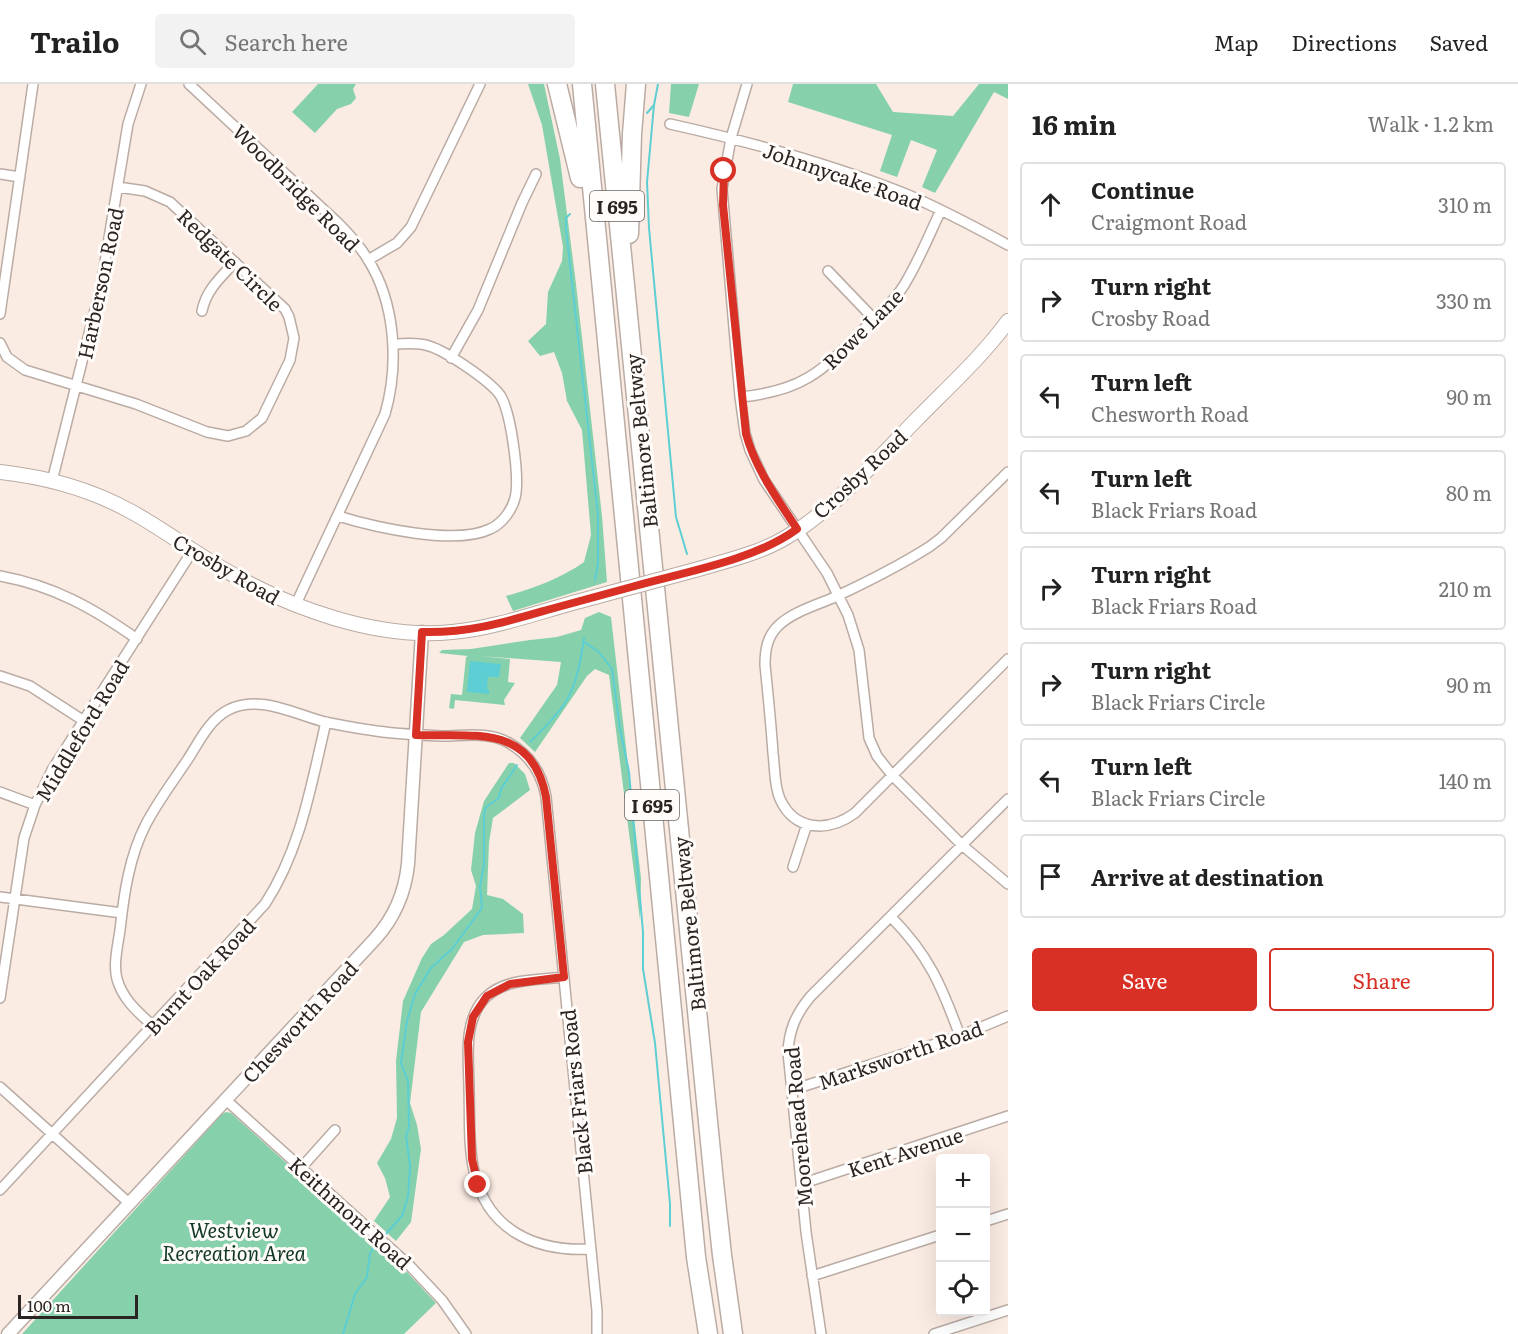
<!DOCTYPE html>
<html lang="en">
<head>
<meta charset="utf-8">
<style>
	body { margin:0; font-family:Literata,serif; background:#f2f2f2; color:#222 }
	.controls { position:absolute; right:18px; bottom:18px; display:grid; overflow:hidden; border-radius:6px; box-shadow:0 6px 24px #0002 }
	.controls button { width:54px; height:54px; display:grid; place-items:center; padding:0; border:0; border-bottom:2px solid #e0e0e0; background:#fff; color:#222; font:30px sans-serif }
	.scale { position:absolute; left:18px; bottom:15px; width:120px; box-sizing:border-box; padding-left:6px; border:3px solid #2a2522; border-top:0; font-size:16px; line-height:21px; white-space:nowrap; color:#2a2522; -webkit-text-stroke:4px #fffcfa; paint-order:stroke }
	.stop { position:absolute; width:18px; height:18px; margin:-14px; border:4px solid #d93025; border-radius:50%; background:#fff }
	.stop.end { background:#d93025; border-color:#fff; box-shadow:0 2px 6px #0008 }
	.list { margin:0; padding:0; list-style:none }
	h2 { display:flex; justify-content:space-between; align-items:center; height:78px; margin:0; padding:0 24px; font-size:26px }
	h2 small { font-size:20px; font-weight:400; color:#767676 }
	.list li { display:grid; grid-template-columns:39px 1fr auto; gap:18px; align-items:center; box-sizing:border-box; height:84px; margin:0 12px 12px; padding:0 12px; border:2px solid #e0e0e0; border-radius:6px }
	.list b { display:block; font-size:22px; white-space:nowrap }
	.list p { margin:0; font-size:20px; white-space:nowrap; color:#767676 }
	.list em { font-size:20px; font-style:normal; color:#767676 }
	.actions { display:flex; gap:12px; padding:18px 24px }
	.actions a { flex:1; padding:14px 0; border:2px solid #d93025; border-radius:6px; text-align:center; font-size:21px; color:#d93025 }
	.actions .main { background:#d93025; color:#fff }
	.icon { flex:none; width:33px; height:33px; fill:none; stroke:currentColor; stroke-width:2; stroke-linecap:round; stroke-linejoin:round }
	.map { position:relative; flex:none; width:1008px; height:1250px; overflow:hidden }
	header { display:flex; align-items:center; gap:36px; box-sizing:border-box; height:84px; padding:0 30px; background:#fff; border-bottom:2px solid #e0e0e0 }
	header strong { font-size:28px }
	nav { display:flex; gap:33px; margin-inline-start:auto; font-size:21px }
	.search { width:420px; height:54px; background:#f2f2f2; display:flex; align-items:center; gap:15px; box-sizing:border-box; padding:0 21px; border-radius:6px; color:#767676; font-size:22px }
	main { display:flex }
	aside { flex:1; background:#fff }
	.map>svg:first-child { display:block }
	.green { fill:#86d1ac }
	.water { fill:#5dced3 }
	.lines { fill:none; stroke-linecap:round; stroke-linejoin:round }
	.stream { stroke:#5dced3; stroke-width:2 }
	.minor-casing { stroke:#baaca4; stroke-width:12 }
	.tertiary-casing { stroke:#baaca4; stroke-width:15 }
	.secondary-casing { stroke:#baaca4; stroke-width:16 }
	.motorway-casing { stroke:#baaca4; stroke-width:21 }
	.minor { stroke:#fff; stroke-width:9 }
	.tertiary { stroke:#fff; stroke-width:12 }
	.secondary { stroke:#fff; stroke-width:14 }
	.motorway { stroke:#fff; stroke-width:18 }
	.secondary-bridge-casing { stroke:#baaca4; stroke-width:16; stroke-linecap:butt }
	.secondary-bridge { stroke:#fff; stroke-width:14 }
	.route { stroke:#d93025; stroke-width:8 }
	.labels { text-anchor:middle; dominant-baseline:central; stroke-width:6; stroke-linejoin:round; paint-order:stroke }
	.shield { fill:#fffcfa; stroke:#6a6663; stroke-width:1.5 }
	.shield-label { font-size:18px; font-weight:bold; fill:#2a2522 }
	.street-label { font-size:20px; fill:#2a2522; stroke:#fffcfa }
	.park-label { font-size:20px; font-style:italic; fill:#123827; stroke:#fffcfa }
</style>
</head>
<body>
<header>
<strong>Trailo</strong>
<div class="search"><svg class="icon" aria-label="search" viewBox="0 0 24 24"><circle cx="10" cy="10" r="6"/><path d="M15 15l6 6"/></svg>Search here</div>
<nav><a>Map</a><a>Directions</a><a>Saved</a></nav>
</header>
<main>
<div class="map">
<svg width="1008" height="1250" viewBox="0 0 1008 1250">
	<rect width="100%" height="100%" fill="#fbece3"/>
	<path class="green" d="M318,0h38l-3,5 3,9 -5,6 -14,5 -22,24 -23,-21z
		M528,0h16l16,75 16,125 26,232 5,66 -94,29 -7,-15c28,-8 54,-17 78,-34l7,-27 -9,-105 -15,-29 -5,-28 -8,-21 -14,4 -12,-15 18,-17 2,-32 14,-31 1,-14 -21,-122z
		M671,0h28l-10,33 -20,-4z
		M793,0h83l17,28 60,4 26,-32h29v15l-14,-7 -59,101 -13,-6 15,-37 -26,-10 -14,37 -17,-6 12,-36 -104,-33z
		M599,528l12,5 30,261 -1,42 -31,-245 -14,-6 -8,7 -52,76 -15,-14 37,-53 4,-23 -82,-6 31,3 -2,23 7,1 -11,17 1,5 -50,-5 -1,9 -5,-1 2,-14 11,1 4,-38 2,-1 -29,-3 3,-3 29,-1 59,-9 27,-3 24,-7 4,-12z
		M509,679h5l11,11 5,16 -37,28 -4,25 -2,52 16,4 20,15 1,19 -41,2 -19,7 -43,70 -11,91 7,22 4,24 -10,73 -15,19 -22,-20 16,-24 -5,-19 -8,-15 14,-24 6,-21 -1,-57 7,-60 19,-43 9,-14 13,-9 28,-26 4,-23 -5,-16 4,-37 9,-32z
		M226,1028l5,1 176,159 29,31 -32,31h-382l200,-220z"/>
	<path class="water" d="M470,577l31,3 -2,13h-11l-1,12 2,1v4l-22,-2z"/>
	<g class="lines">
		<path class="stream" d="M654,21l-7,77 2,46 27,289 11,37
			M647,29l7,-8 4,-21
			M570,130l-4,4v11l32,286v49l-3,16
			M584,558l15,10 13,17 8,60 9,43 14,160v37l12,74 15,161v22
			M530,658c12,-12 26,-25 35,-39 12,-19 16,-44 19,-65
			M383,1153l19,-21 6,-19 2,-31 -4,-30 3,-9 -1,-46 -7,-18 6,-42 8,-27 16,-26 21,-19 30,-41 -2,-22 4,-21v-52l2,-6 13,-9 2,-9 16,-24
			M343,1250l12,-40 12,-17 3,-24 9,-12"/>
		<g class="minor-casing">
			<path id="minor" d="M189,0l149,139c11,11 21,22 29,35 29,45 32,107 18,156l-90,192
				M747,0l-16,54 -9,51 18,208 5,36 5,17 14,30 63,93 21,42 11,35 10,88 8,18 15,19 70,70 46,39
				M670,40c81,18 159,39 236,70 35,15 69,33 102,51
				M0,90l20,3
				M368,176l29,-17 14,-16 69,-143
				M828,187l46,48
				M202,227c4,-21 19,-34 33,-49
				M0,230l33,-230
				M0,259l7,14 18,13 111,34 71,28 21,4 18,-5 16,-13 28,-58 4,-22 -5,-21 -4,-8 -115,-107 -25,-11 -27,-4
				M451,274l27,-48 44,-107 14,-29
				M740,313c64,-6 82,-26 125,-69 15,-15 32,-29 42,-48 13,-22 23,-47 34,-70
				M1008,388l-67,66 -12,9c-30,19 -62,35 -94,50 -18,8 -43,15 -57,29 -11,11 -13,24 -13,39 3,29 6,59 8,88 2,15 1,33 7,46 15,33 49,33 75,14l153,-154
				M52,397l49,-195 27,-162 13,-40
				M338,432c36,11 117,30 152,13 12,-5 22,-19 25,-31 5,-20 -4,-86 -15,-103 -10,-14 -54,-44 -71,-49 -11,-4 -24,-2 -36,-2
				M0,492c54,10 93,32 137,63
				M0,592l30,10 54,35
				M0,708l35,13
				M793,783l14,-43
				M0,813l122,16
				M891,833c38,38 51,70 69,119
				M564,893c-26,3 -58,1 -78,20 -24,24 -17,62 -17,92 1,26 -1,56 5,82 13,59 61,81 117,78
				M0,914l24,-160 11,-33 17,-35 141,-220
				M153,942c-15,-14 -30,-26 -36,-47 -4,-15 1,-34 3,-49 4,-36 9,-73 26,-106 12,-23 28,-44 42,-65 11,-17 21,-39 40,-49 31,-16 66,4 97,12 15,3 30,6 45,8 23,4 48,5 72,6 23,0 47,-5 67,7 21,12 33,31 37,54l51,514v23
				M0,1003l129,116
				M792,1006l168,-54 48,-20
				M226,1016l184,166 32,34 24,34
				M301,1084l34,-38
				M801,1100l207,-68
				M0,1106l265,-286c36,-55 46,-119 61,-182
				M986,1137l22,-7
				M812,1192l128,-41
				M821,1250l-15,-102 -18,-180c1,-22 8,-38 22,-55l198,-198
				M934,1250l74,-24"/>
		</g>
		<g class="tertiary-casing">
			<path id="tertiary" d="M8,1250l367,-395c20,-22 30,-46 33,-75l14,-232"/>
		</g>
		<g class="secondary-casing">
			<path id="secondary" d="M0,388c45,5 90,17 130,39 32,17 61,40 93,58 64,38 153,71 229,63 44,-4 86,-20 128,-31
				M695,486c30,-9 63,-16 90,-32 46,-26 93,-79 129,-116 32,-33 67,-64 94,-101"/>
		</g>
		<g class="motorway-casing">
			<path id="motorway" d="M557,0l23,94
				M582,0l107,1101 7,72 12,77
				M605,0l109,1098 8,73 11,79
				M629,150l3,-100 4,-50"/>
		</g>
		<use href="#minor" class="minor"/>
		<use href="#tertiary" class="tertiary"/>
		<use href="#secondary" class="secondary"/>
		<use href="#motorway" class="motorway"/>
		<g class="secondary-bridge-casing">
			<path id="secondary-bridge" d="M580,517l115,-31"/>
		</g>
		<use href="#secondary-bridge" class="secondary-bridge"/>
	</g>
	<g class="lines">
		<path class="route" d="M478,1101l-6,-26 -4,-117 5,-25 14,-21 23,-12 54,-7 -18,-180c-14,-74 -73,-60 -130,-62l6,-103c47,1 80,-9 125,-22 29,-8 58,-16 88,-24 50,-14 120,-26 162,-57 -20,-31 -41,-59 -51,-95l-23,-229 1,-34"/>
	</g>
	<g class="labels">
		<g class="shield">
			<rect x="590" y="107" width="54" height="30" rx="4.5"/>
			<rect x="625" y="706" width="54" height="30" rx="4.5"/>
		</g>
		<g class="shield-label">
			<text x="617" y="122">I 695</text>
			<text x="652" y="721">I 695</text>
		</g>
		<g class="street-label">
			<text transform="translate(843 91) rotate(19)">Johnnycake Road</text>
			<text transform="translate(297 103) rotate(45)">Woodbridge Road</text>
			<text transform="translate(231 175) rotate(44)">Redgate Circle</text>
			<text transform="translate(99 199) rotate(-78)">Harberson Road</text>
			<text transform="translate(862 244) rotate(-45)">Rowe Lane</text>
			<text transform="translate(640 357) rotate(-96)">Baltimore Beltway</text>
			<text transform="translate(859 389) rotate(-43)">Crosby Road</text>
			<text transform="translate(227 484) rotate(30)">Crosby Road</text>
			<text transform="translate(81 646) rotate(-59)">Middleford Road</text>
			<text transform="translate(688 840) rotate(-96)">Baltimore Beltway</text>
			<text transform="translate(199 892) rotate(-47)">Burnt Oak Road</text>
			<text transform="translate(299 937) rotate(-47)">Chesworth Road</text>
			<text transform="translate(900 970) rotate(-19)">Marksworth Road</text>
			<text transform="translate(575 1008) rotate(-96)">Black Friars Road</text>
			<text transform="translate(797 1043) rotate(-95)">Moorehead Road</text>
			<text transform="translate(905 1067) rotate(-18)">Kent Avenue</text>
			<text transform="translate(351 1128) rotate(42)">Keithmont Road</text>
		</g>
		<g class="park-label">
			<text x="234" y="1145">Westview<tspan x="234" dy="23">Recreation Area</tspan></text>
		</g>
	</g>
</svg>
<div class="controls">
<button>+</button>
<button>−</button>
<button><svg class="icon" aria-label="locate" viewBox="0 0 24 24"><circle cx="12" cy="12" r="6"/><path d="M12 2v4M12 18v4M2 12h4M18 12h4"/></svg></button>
</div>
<div class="scale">100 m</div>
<div class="stop" style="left:724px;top:87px"></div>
<div class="stop end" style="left:478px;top:1101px"></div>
</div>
<aside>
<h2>16 min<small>Walk · 1.2 km</small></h2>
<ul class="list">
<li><svg class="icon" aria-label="ahead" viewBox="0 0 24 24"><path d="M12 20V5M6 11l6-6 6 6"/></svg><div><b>Continue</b><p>Craigmont Road</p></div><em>310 m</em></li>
<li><svg class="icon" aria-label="right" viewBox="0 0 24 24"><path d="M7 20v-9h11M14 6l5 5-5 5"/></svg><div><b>Turn right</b><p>Crosby Road</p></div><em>330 m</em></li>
<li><svg class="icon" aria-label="left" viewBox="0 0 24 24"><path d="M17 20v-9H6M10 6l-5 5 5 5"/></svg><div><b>Turn left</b><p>Chesworth Road</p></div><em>90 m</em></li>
<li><svg class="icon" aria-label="left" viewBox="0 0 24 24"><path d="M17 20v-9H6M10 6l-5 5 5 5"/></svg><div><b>Turn left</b><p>Black Friars Road</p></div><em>80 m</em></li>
<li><svg class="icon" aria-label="right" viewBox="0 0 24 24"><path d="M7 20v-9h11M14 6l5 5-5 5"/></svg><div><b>Turn right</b><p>Black Friars Road</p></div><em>210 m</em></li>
<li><svg class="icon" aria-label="right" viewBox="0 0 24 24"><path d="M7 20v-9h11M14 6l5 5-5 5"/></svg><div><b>Turn right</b><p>Black Friars Circle</p></div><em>90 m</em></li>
<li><svg class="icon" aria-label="left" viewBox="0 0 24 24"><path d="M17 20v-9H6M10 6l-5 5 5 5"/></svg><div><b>Turn left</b><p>Black Friars Circle</p></div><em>140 m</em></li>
<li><svg class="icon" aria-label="arrive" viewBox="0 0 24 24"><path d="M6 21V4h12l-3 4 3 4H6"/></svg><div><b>Arrive at destination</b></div></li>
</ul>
<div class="actions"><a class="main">Save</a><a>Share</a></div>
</aside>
</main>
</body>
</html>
